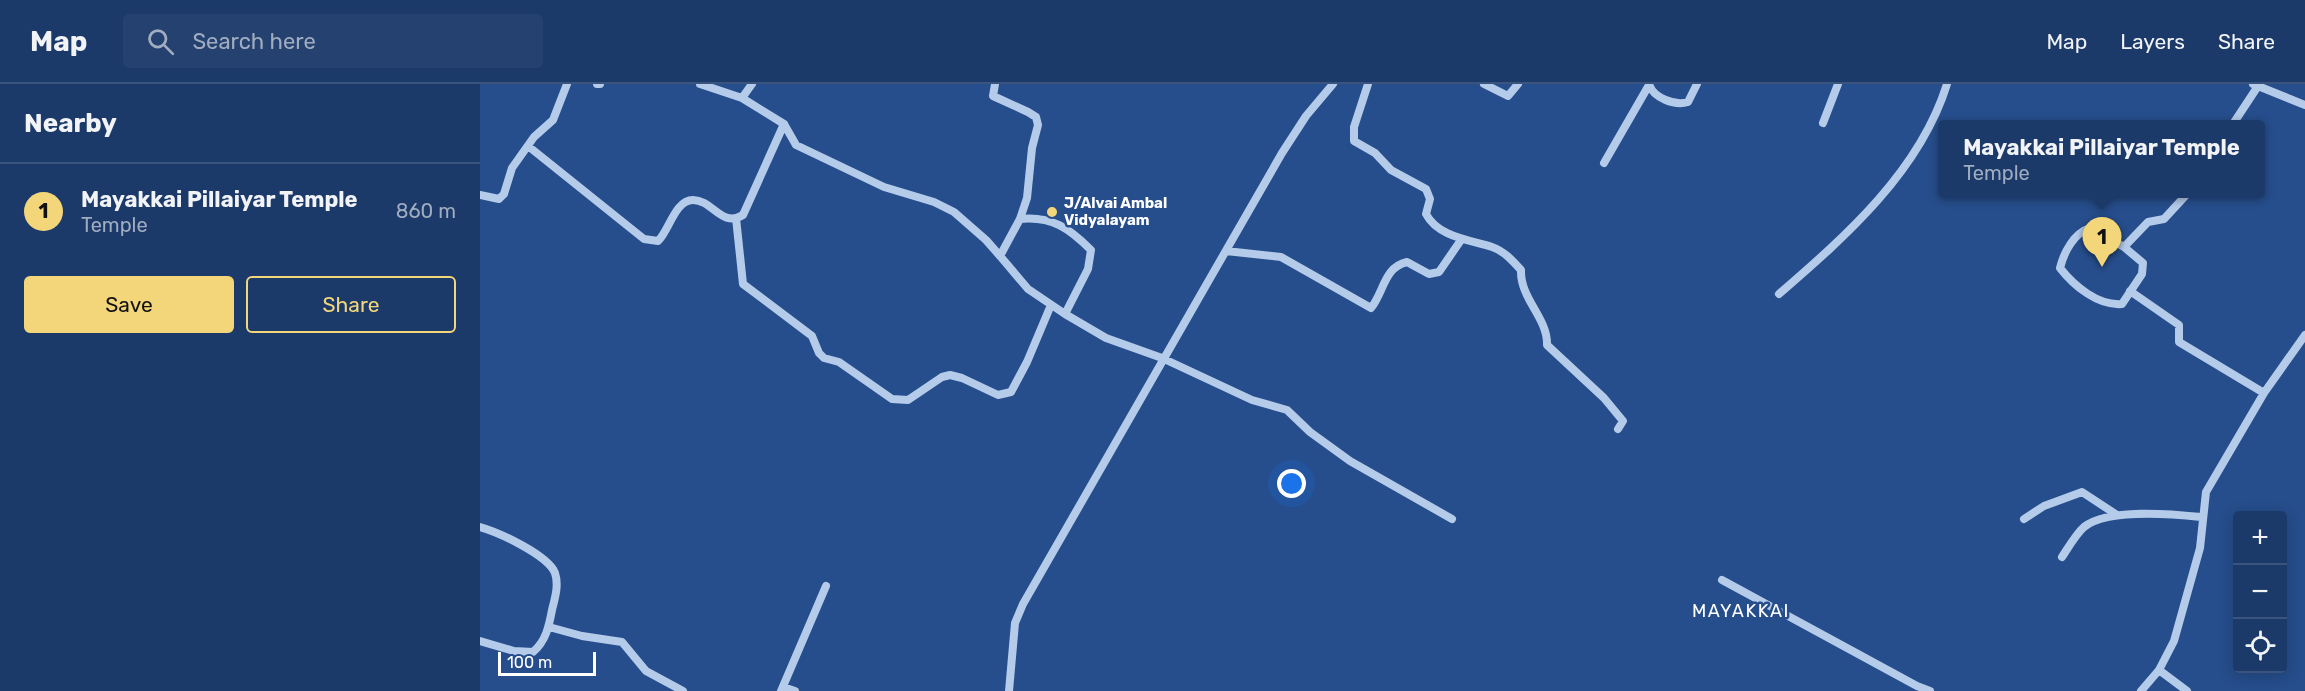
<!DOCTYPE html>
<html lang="en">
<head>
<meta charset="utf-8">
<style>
	body { margin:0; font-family:Rubik,sans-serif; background:#25416f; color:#f1f3f6 }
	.controls { position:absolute; right:18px; bottom:18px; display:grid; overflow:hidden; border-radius:6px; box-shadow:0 3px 15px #0003 }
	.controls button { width:54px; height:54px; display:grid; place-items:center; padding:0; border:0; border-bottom:2px solid #3a547d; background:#1c3a69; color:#f1f3f6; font:30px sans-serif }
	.scale { position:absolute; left:18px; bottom:15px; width:98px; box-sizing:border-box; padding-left:6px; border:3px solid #fff; border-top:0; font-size:16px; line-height:21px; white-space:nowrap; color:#fff; -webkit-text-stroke:4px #264e8c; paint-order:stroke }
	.you { position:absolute; left:812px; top:400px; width:21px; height:21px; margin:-15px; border:4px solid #fff; border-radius:50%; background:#1a73e8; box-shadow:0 0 0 9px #1a73e833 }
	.badge { display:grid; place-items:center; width:39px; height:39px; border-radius:50%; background:#f3d67a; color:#111; font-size:20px; font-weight:700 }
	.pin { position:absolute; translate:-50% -50px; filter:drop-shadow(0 2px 3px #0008) }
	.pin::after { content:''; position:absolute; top:32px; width:21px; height:18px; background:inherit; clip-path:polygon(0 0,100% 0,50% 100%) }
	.popup { position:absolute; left:1458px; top:36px; width:327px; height:78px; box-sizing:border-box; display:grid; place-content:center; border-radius:6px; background:#1c3a69; filter:drop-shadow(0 2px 4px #0005); font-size:20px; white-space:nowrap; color:#a0adc0 }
	.popup b { font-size:22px; color:#f1f3f6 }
	.popup::after { content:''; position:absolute; left:50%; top:100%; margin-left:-12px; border:12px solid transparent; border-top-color:#1c3a69 }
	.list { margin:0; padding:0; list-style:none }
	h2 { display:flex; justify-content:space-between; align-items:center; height:78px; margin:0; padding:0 24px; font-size:26px }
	h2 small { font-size:20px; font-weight:400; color:#a0adc0 }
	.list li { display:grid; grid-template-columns:39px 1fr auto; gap:18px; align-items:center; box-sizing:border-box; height:96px; padding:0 24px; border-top:2px solid #3a547d }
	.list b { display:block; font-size:22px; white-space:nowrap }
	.list p { margin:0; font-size:20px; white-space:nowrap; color:#a0adc0 }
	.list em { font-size:20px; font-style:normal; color:#a0adc0 }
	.actions { display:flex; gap:12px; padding:18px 24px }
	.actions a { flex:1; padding:14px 0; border:2px solid #f3d67a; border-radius:6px; text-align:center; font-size:21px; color:#f3d67a }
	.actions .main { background:#f3d67a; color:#111 }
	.icon { flex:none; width:33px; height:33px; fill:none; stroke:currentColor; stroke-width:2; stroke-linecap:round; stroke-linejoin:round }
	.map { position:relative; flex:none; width:1825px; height:607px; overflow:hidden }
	header { display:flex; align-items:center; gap:36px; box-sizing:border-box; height:84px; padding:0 30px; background:#1c3a69; border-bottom:2px solid #3a547d }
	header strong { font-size:28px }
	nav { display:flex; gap:33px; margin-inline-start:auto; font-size:21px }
	.search { width:420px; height:54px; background:#25416f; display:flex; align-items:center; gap:15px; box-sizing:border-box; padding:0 21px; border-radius:6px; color:#a0adc0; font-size:22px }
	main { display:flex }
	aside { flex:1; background:#1c3a69 }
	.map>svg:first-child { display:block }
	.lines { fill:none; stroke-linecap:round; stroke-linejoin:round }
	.minor { stroke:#b5cbea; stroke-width:8 }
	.poi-dot { fill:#f3d67a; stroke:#264e8c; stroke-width:2 }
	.labels { text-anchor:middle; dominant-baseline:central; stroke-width:5; stroke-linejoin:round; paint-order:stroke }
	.poi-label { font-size:15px; font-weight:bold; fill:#fff; stroke:#264e8c; text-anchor:start }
	.quarter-label { font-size:18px; letter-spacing:1.5px; fill:#fff; stroke:#264e8c }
</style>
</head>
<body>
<header>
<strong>Map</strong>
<div class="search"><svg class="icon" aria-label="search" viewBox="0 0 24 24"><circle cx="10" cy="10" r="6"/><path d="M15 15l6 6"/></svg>Search here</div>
<nav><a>Map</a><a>Layers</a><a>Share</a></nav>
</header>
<main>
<aside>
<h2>Nearby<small></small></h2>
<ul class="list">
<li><span class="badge">1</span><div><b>Mayakkai Pillaiyar Temple</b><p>Temple</p></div><em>860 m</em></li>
</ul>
<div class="actions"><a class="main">Save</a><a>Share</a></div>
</aside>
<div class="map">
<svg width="1825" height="607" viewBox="0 0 1825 607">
	<rect width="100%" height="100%" fill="#264e8c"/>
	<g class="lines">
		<path class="minor" d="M117,0h3
			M220,0l42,14
			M272,0l-10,14 42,26 12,21 88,42 50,15 20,10 32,28 14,16
			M515,0l-2,12 35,16 8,5 2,8 -6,23 -5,50 -7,21 -20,37 28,33 37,25 41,24 56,20 90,42 35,10 23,22 40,29 102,58
			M888,0l-14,43v14l21,12 16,17 35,19 4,10 -4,15c12,23 44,26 66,33 12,4 21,14 29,23 -1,29 27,48 26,75l57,53 19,23 -5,8
			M1004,0l24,12 10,-12
			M1169,0c4,14 26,22 39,18l9,-18
			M1773,0l52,21
			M1343,39l15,-39
			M1753,40l25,-38
			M48,62l116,93 14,2c11,-10 17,-41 35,-41 20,0 28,28 50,15l41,-91
			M1124,79l45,-78
			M0,111l19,4 5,-5 8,-26 22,-31 19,-17 14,-36
			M256,134l7,66 69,52 7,17 5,5 15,4 53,37 16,1 34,-23 8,-2 12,3 36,17 13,-3 16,-30 24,-57
			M540,135c32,-3 49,9 71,31l-3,19 -23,45
			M1610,144l34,19 19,16 -1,11 -20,30c-24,2 -48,-18 -62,-36 4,-16 14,-35 30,-40z
			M1644,163l24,-25 16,-3 23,-25
			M746,167l55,6 90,51c13,-16 13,-41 36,-46l22,12 10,-2 22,-32
			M1650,207l49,34v17l85,51
			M1299,210c67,-58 141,-123 168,-210
			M1544,435l20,-13 38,-14 35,23
			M0,443c18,5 68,28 75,46 4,12 0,25 -3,37 -3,16 -6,31 -19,42l-19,-1 -34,-10
			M1582,473c6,-9 14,-23 22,-30 24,-19 88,-13 117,-10
			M1242,496l195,106 13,5
			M69,543l33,9 40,6 24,29 37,20
			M1679,586l28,21
			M303,603l12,4
			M301,607l45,-105
			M529,607l6,-68 8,-19 259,-451 24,-37 27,-32
			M1661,607l18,-21 15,-29 26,-93 6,-56 58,-99 41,-58"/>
	</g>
	<circle class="poi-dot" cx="572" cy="128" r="6"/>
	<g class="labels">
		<g class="poi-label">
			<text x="584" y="119">J/Alvai Ambal<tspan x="584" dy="17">Vidyalayam</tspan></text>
		</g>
		<g class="quarter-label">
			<text x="1261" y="527">MAYAKKAI</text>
		</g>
	</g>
</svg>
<div class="controls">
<button>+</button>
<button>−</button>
<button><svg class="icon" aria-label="locate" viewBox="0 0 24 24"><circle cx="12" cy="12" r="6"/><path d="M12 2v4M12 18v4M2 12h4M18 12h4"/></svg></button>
</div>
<div class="scale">100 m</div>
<div class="you"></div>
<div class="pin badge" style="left:1622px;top:183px">1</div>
<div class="popup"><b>Mayakkai Pillaiyar Temple</b>Temple</div>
</div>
</main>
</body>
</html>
